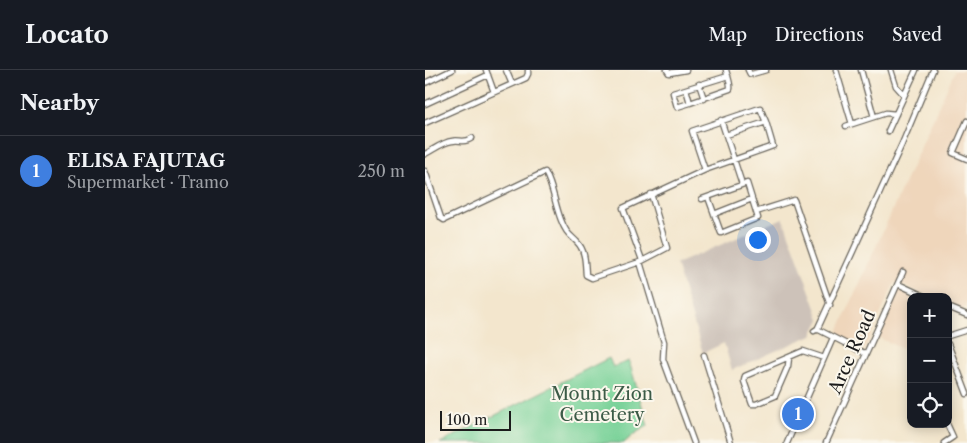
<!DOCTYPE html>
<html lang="en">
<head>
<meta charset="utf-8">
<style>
	body { margin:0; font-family:"Libre Caslon Text",serif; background:#20242c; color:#f1f3f6 }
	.controls { position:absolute; right:15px; bottom:15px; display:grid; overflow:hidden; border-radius:10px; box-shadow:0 2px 12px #0003 }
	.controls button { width:45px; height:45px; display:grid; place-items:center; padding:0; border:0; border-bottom:1px solid #363941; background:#171b24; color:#f1f3f6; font:25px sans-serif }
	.scale { position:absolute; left:15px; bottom:12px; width:71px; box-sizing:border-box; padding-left:5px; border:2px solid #1c1c1c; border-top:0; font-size:14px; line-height:18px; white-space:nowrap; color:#1c1c1c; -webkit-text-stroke:4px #fbf7ec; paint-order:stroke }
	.you { position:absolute; left:332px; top:169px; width:18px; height:18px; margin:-12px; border:4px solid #fff; border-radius:50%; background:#1a73e8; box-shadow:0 0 0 8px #1a73e833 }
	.badge { display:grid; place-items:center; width:32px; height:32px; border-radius:50%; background:#d690ce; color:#fff; font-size:16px; font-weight:700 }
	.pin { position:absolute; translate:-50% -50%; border:2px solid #fff; box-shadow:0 1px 5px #0006 }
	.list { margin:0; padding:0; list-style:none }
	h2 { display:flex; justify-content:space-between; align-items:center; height:65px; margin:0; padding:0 20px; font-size:21px }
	h2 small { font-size:16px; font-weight:400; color:#9ea1a6 }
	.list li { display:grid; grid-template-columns:32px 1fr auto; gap:15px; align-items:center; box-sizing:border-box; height:70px; padding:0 20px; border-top:1px solid #363941 }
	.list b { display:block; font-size:19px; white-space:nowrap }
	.list p { margin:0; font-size:16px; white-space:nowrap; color:#9ea1a6 }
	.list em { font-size:16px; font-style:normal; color:#9ea1a6 }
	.icon { flex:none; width:28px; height:28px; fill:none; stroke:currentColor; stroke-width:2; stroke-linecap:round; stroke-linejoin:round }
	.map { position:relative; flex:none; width:542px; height:373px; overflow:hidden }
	header { display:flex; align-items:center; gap:30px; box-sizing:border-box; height:70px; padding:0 25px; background:#171b24; border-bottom:1px solid #363941 }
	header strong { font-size:24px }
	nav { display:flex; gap:28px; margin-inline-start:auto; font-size:18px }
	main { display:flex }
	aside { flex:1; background:#171b24 }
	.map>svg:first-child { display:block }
	.built { fill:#efd6bb }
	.industrial { fill:#cdc2b9 }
	.green { fill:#77d197; stroke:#4a765a }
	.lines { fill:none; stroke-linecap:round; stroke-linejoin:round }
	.minor-casing { stroke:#67635a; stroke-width:7 }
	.minor { stroke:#fff; stroke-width:4.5 }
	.labels { text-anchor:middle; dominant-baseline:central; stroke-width:4; stroke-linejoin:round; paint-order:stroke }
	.street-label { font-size:18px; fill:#1c1c1c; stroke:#fbf7ec }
	.park-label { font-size:18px; fill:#3c5b47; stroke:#fbf7ec }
</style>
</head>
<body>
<header>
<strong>Locato</strong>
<nav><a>Map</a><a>Directions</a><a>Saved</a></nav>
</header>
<main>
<aside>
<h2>Nearby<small></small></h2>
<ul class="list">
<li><span class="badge" style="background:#3f7fe0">1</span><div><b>ELISA FAJUTAG</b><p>Supermarket · Tramo</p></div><em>250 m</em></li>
</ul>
</aside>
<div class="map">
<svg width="542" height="373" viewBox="0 0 542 373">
	<rect width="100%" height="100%" fill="#fbf7ec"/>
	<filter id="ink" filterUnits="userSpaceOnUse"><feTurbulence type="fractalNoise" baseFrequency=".02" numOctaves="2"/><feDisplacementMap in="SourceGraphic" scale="10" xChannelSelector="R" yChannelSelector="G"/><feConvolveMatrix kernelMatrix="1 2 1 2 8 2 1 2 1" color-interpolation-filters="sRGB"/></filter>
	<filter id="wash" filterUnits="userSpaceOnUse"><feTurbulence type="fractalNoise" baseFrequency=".0096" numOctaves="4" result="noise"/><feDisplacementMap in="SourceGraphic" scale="20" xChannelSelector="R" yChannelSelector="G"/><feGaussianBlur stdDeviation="1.12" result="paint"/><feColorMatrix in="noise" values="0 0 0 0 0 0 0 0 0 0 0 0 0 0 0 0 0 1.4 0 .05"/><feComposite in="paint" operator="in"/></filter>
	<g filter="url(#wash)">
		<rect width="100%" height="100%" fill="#f3e6cd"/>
		<path class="built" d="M530,0h12v233l-4,8 -15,-6v-8h-18l-35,-15 -31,68 -28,-14z
			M475,217l21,10h-10v56l-34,-16z"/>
		<path class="industrial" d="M358,148l37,101 -8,16 -80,35 -8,-27 -21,10 -27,-89z"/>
		<path class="green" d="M184,288l4,9 16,-6 19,65 -14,8 -10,9h-184z"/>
	</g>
	<g filter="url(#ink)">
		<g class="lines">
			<g class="minor-casing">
				<path id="minor" d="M61,0l8,22
					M81,0l6,14
					M242,0l2,3 17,-3
					M301,0c1,5 5,13 4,19l-40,14 -13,4 -4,-14 55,-17
					M323,0l2,4h2l14,-4
					M411,0l16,54
					M436,0l13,47
					M466,0l5,16 8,9
					M0,13l27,-13
					M274,14l5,15
					M261,19l4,14
					M0,34l63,-29
					M296,50l21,64
					M542,51l-14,32 14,6
					M0,53l101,-45 2,-4v-4
					M421,56l40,-13 10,1
					M463,61l28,-61
					M301,65l40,-13
					M0,84c8,-4 18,-12 27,-13 8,-2 12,3 20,-3
					M0,101l16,47 3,2 101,-48c8,14 10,33 16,48 5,13 8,14 16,22 9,9 8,22 9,33l6,3 48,-16 27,-14 -16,-54
					M277,129l45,-16 11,35 -37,15 -13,-36
					M331,142l38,-12 36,105
					M289,144l38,-15
					M217,190l-19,-52 82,-38 68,-24 -7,-24 -6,-14 -68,23 13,39
					M215,192l24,80 -1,17 31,84
					M473,214l28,13
					M523,237l19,8
					M392,260l85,-186 31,-74
					M389,261l3,-2 49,25
					M523,266l19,-6
					M523,274l19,50
					M279,285l27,88
					M364,288l-1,8 -13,30 -19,8h-4l-8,-23 1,-5 58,-25 21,7
					M362,373l46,-105
					M401,373l77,-171
					M519,373l9,-6 -6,-13"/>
			</g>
			<use href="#minor" class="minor"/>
		</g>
	</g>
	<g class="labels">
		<g class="street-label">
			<text transform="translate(427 282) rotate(-66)">Arce Road</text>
		</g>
		<g class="park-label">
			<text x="177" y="324">Mount Zion<tspan x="177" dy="21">Cemetery</tspan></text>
		</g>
	</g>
</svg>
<div class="controls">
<button>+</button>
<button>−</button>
<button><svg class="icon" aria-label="locate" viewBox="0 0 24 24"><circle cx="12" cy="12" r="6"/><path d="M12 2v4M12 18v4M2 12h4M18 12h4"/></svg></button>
</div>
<div class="scale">100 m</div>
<div class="you"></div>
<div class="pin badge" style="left:373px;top:344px;background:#3f7fe0">1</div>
</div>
</main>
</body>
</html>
